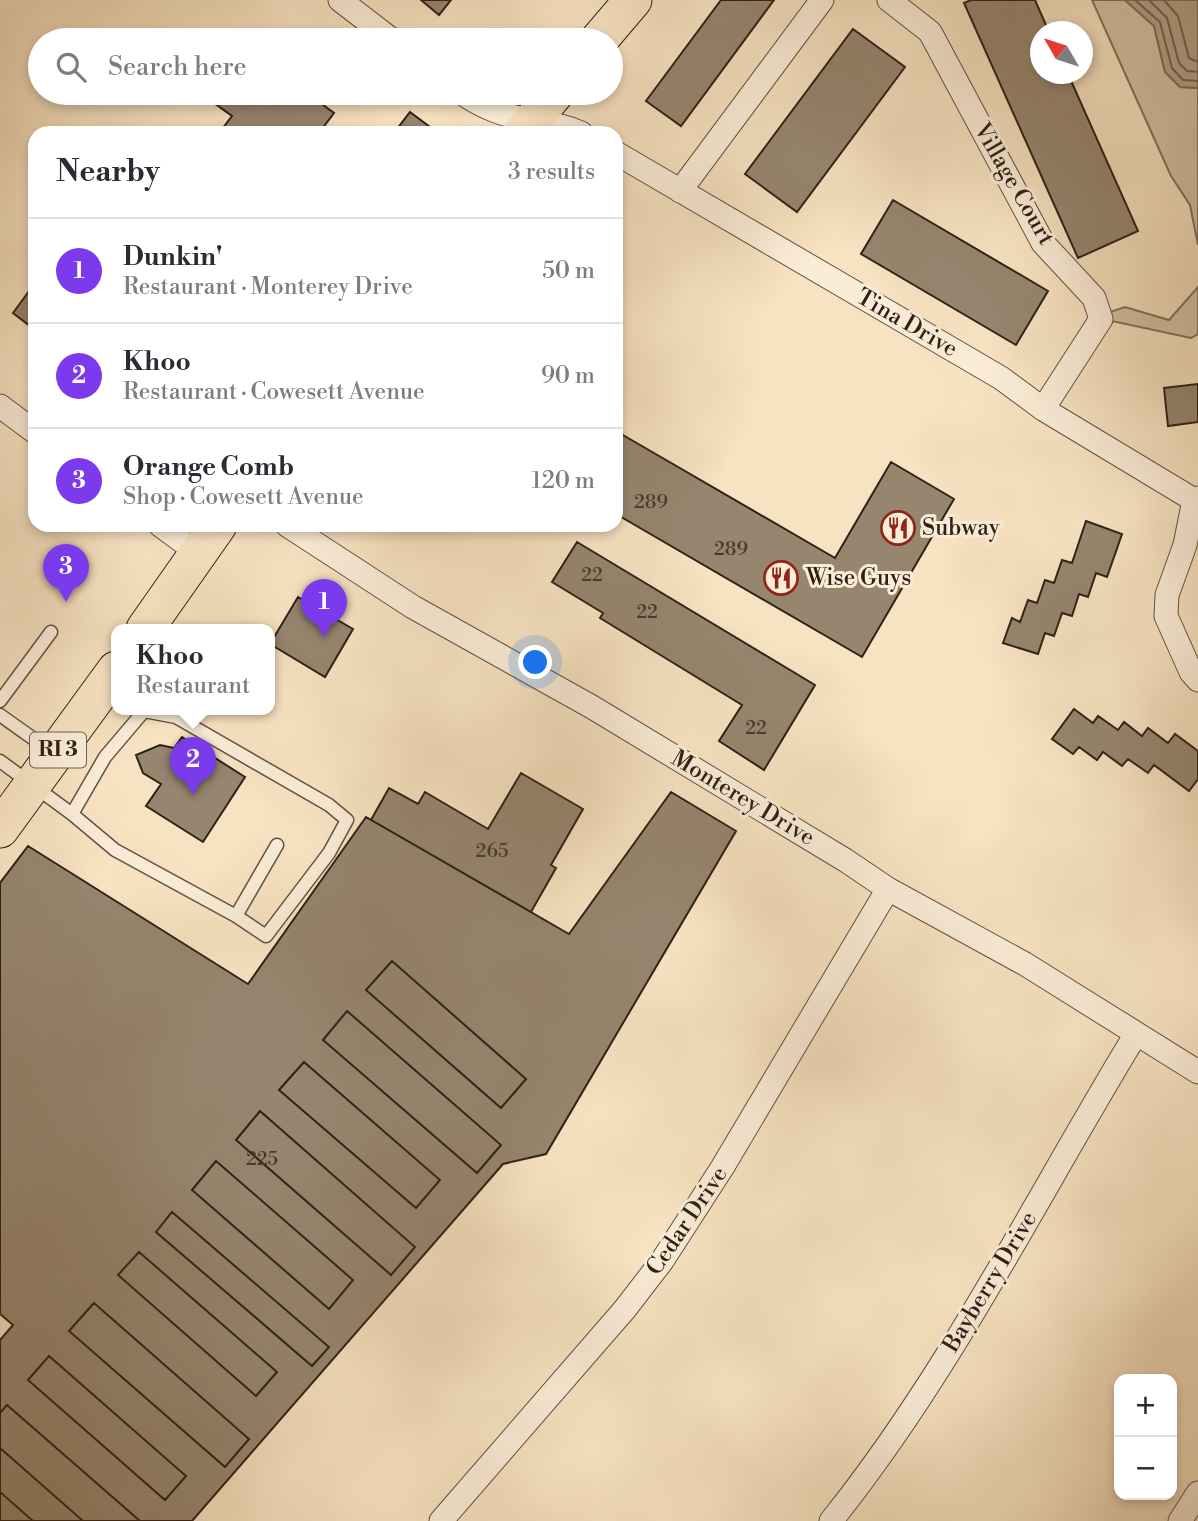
<!DOCTYPE html>
<html lang="en">
<head>
<meta charset="utf-8">
<style>
	body { margin:0; font-family:"Libre Bodoni",serif; background:#f7f7f7; color:#2b2b33 }
	.controls { position:absolute; right:21px; bottom:21px; display:grid; overflow:hidden; border-radius:14px; box-shadow:0 4px 10px #0003 }
	.controls button { width:63px; height:63px; display:grid; place-items:center; padding:0; border:0; border-bottom:2px solid #e1e1e2; background:#fff; color:#2b2b33; font:35px sans-serif }
	.compass { position:absolute; left:1030px; top:21px; width:63px; height:63px; border-radius:50%; background:#fff; box-shadow:0 4px 10px #0003; rotate:309deg }
	.you { position:absolute; left:536px; top:663px; width:24px; height:24px; margin:-18px; border:5px solid #fff; border-radius:50%; background:#1a73e8; box-shadow:0 0 0 10px #1a73e833 }
	.badge { display:grid; place-items:center; width:46px; height:46px; border-radius:50%; background:#7c3aed; color:#fff; font-size:23px; font-weight:700 }
	.pin { position:absolute; translate:-50% -58px; filter:drop-shadow(0 2px 4px #0008) }
	.pin::after { content:''; position:absolute; top:37px; width:24px; height:21px; background:inherit; clip-path:polygon(0 0,100% 0,50% 100%) }
	.popup { position:absolute; left:111px; top:624px; width:164px; height:91px; box-sizing:border-box; display:grid; place-content:center; border-radius:14px; background:#fff; filter:drop-shadow(0 2px 5px #0005); font-size:23px; white-space:nowrap; color:#7c7c81 }
	.popup b { font-size:26px; color:#2b2b33 }
	.popup::after { content:''; position:absolute; left:50%; top:100%; margin-left:-14px; border:14px solid transparent; border-top-color:#fff }
	.list { margin:0; padding:0; list-style:none }
	h2 { display:flex; justify-content:space-between; align-items:center; height:91px; margin:0; padding:0 28px; font-size:30px }
	h2 small { font-size:23px; font-weight:400; color:#7c7c81 }
	.list li { display:grid; grid-template-columns:46px 1fr auto; gap:21px; align-items:center; box-sizing:border-box; height:105px; padding:0 28px; border-top:2px solid #e1e1e2 }
	.list b { display:block; font-size:26px; white-space:nowrap }
	.list p { margin:0; font-size:23px; white-space:nowrap; color:#7c7c81 }
	.list em { font-size:23px; font-style:normal; color:#7c7c81 }
	.icon { flex:none; width:38px; height:38px; fill:none; stroke:currentColor; stroke-width:2; stroke-linecap:round; stroke-linejoin:round }
	.map { position:relative; flex:none; width:1198px; height:1521px; overflow:hidden }
	.search { position:absolute; background:#fff; box-shadow:0 4px 10px #0003; left:28px; top:28px; width:595px; height:77px; display:flex; align-items:center; gap:18px; box-sizing:border-box; padding:0 24px; border-radius:38px; color:#7c7c81; font-size:26px }
	.panel { position:absolute; background:#fff; box-shadow:0 4px 10px #0003; left:28px; top:126px; width:595px; height:406px; border-radius:21px }
	.map>svg:first-child { display:block }
	.green { fill:#d5c1a4; stroke:#81715e; stroke-width:2 }
	.water { fill:#b2a087; stroke:#7d6d5a; stroke-width:2 }
	.lines { fill:none; stroke-linecap:round; stroke-linejoin:round }
	.shore { stroke:#70604f; stroke-width:2 }
	.building { fill:#96856f; stroke:#2d2117; stroke-width:2 }
	.service-casing { stroke:#605142; stroke-width:15 }
	.minor-casing { stroke:#605142; stroke-width:25 }
	.primary-casing { stroke:#2d2117; stroke-width:39 }
	.service { stroke:#faecd7; stroke-width:12 }
	.minor { stroke:#faecd7; stroke-width:23 }
	.primary { stroke:#f7e2c1; stroke-width:37 }
	.labels { text-anchor:middle; dominant-baseline:central; stroke-width:6; stroke-linejoin:round; paint-order:stroke }
	.number-label { font-size:19px; fill:#473a2d }
	.shield { fill:#faecd7; stroke:#6a5e51; stroke-width:2 }
	.shield-label { font-size:21px; font-weight:bold; fill:#2d2117 }
	.street-label { font-size:23px; fill:#2d2117; stroke:#faecd7 }
	.poi-label { font-size:23px; fill:#2d2117; stroke:#faecd7; text-anchor:start }
</style>
</head>
<body>
<div class="map">
<svg width="1198" height="1521" viewBox="0 0 1198 1521">
	<rect width="100%" height="100%" fill="#f7e2c1"/>
	<filter id="stains"><feTurbulence type="fractalNoise" baseFrequency=".00286" numOctaves="4"/><feColorMatrix values="0 0 0 0 .2 0 0 0 0 .09 0 0 0 0 .02 0 0 0 .5 -.17"/></filter>
	<radialGradient id="worn" r=".72"><stop offset=".6" stop-color="#630" stop-opacity="0"/><stop offset="1" stop-color="#630" stop-opacity=".3"/></radialGradient>
	<path class="green" d="M1092,0h33l29,26 11,46 15,15 18,1v157l-8,-40 -19,-29z
		M1198,287v47l-7,4 -89,-19 -1,-4 24,-8 44,13z"/>
	<path class="water" d="M1125,0h73v88l-18,-1 -15,-15 -11,-46z"/>
	<g class="lines">
		<path class="shore" d="M1135,0l25,22 12,46 11,12 15,1
			M1149,0l18,18 12,45 8,8 11,1
			M1164,0l14,16 11,42 9,4"/>
	</g>
	<path class="building" d="M421,0h30l-12,15z
		M721,0h53l-93,126 -35,-25z
		M971,0h64l14,32h-9v42h28l70,157 -60,27 -114,-255z
		M853,29l52,38 -108,145 -52,-38z
		M211,93h96l27,20 -15,20h-100l13,-17 -25,-18z
		M410,112l24,18 -2,3h-38z
		M893,200l155,91 -32,54 -155,-91z
		M35,283v47l-22,-17z
		M1198,384v38l-30,4 -4,-38z
		M616,431l219,127 56,-96 63,37 -92,158 -246,-143z
		M1086,521l36,13 -15,43 -11,-4 -8,24 -9,-3 -7,22 -10,-3 -8,23 -9,-3 -7,21 -35,-11 9,-25 8,4 8,-22 9,3 8,-23 9,3 8,-23 10,3z
		M577,542l238,143 -51,85 -45,-29 23,-36 -142,-87 3,-5 -51,-31z
		M298,597l55,32 -28,48 -55,-33z
		M1074,709l19,14 5,-7 20,14 6,-8 18,14 6,-8 20,15 7,-9 23,17v28l-9,12 -35,-26 -6,8 -20,-14 -6,7 -19,-14 -6,8 -18,-13 -6,7 -21,-15z
		M182,737l63,40 -42,65 -57,-36 15,-22 -18,-11 -7,-18 24,-10 14,3z
		M521,773l62,36 -32,56 5,3 -25,44 -160,-92 18,-32 29,16 7,-12 63,37z
		M671,792l65,39 -190,323 -43,10 -311,357h-192v-181l13,-15 -13,-11v-431l28,-37 220,138 118,-167 203,117z
		M392,961l134,118 -25,29 -135,-118z
		M347,1011l154,134 -24,28 -154,-133z
		M304,1062l136,118 -24,28 -137,-118z
		M260,1111l155,136 -24,28 -155,-135z
		M216,1161l137,119 -24,29 -137,-119z
		M172,1212l157,135 -17,19 -156,-134z
		M139,1252l138,120 -21,24 -138,-121z
		M94,1303l155,136 -24,28 -156,-136z
		M49,1356l137,120 -21,24 -137,-120z
		M7,1405l133,116h-57l-83,-73v-35z
		M0,1492l33,29h-33z"/>
	<g class="lines">
		<g class="service-casing">
			<path id="service" d="M0,701l51,-69
				M0,715l52,37
				M0,761l72,53 43,36 121,66 41,-71
				M72,814l33,-57 39,-46 32,6 153,88 18,15 -18,33 -63,83 -30,-20"/>
		</g>
		<g class="minor-casing">
			<path id="minor" d="M340,0l52,40
				M889,0l41,32 113,211 51,55 7,21 -58,90
				M462,93c22,16 45,23 71,28 17,3 33,5 48,12
				M616,153l385,225 42,31 151,91
				M680,191l142,-191
				M0,406l35,26
				M1198,498l-4,2 -9,45 -18,50 -1,21 25,56 7,8
				M160,525l38,28
				M287,525l126,82 179,100 253,153 43,29 137,75 173,108
				M441,1521l184,-212 37,-48 60,-93 166,-279
				M831,1521c119,-148 206,-325 305,-487
				M1180,1521l18,-28"/>
		</g>
		<g class="primary-casing">
			<path id="primary" d="M599,40l34,-40
				M522,133l33,-40
				M145,629l73,-104
				M0,829l116,-159"/>
		</g>
		<use href="#service" class="service"/>
		<use href="#minor" class="minor"/>
		<use href="#primary" class="primary"/>
	</g>
	<defs>
		<g id="restaurant-ring" transform="scale(1.75)"><circle r="9.5" fill="#faecd7" stroke="#8f2418" stroke-width="1.5"/><path d="M-5-6h1v4h1v-4h1v4h1v-4h1v5L-1.5 .5V6h-2V.5L-5-1ZM5-6V6H3V1.5H1.5Q1.5-4 5-6Z" fill="#8f2418"/></g>
	</defs>
	<g fill-rule="evenodd">
		<use href="#restaurant-ring" x="898" y="528"/>
		<use href="#restaurant-ring" x="781" y="578"/>
	</g>
	<g class="labels">
		<g class="number-label">
			<text x="651" y="502">289</text>
			<text x="731" y="549">289</text>
			<text x="592" y="575">22</text>
			<text x="647" y="612">22</text>
			<text x="756" y="728">22</text>
			<text x="492" y="851">265</text>
			<text x="262" y="1159">225</text>
		</g>
		<rect class="shield" x="30" y="732.5" width="56" height="35" rx="5"/>
		<g class="shield-label">
			<text x="58" y="750">RI 3</text>
		</g>
		<g class="street-label">
			<text transform="translate(1014 184) rotate(60)">Village Court</text>
			<text transform="translate(907 323) rotate(30)">Tina Drive</text>
			<text transform="translate(743 798) rotate(31)">Monterey Drive</text>
			<text transform="translate(687 1221) rotate(-56)">Cedar Drive</text>
			<text transform="translate(990 1282) rotate(-59)">Bayberry Drive</text>
		</g>
		<g class="poi-label">
			<text x="922" y="528">Subway</text>
			<text x="806" y="578">Wise Guys</text>
		</g>
	</g>
	<rect width="100%" height="100%" filter="url(#stains)"/>
	<rect width="100%" height="100%" fill="url(#worn)"/>
</svg>
<div class="controls">
<button>+</button>
<button>−</button>
</div>
<svg class="compass" viewBox="-18 -18 36 36"><path d="M0-13l5 13h-10z" fill="#e53935"/><path d="M0 13l5-13h-10z" fill="#7c7c81"/></svg>
<div class="you"></div>
<div class="pin badge" style="left:324px;top:637px">1</div>
<div class="pin badge" style="left:193px;top:795px">2</div>
<div class="popup"><b>Khoo</b>Restaurant</div>
<div class="pin badge" style="left:66px;top:602px">3</div>
<div class="search"><svg class="icon" aria-label="search" viewBox="0 0 24 24"><circle cx="10" cy="10" r="6"/><path d="M15 15l6 6"/></svg>Search here</div>
<section class="panel">
<h2>Nearby<small>3 results</small></h2>
<ul class="list">
<li><span class="badge">1</span><div><b>Dunkin'</b><p>Restaurant · Monterey Drive</p></div><em>50 m</em></li>
<li><span class="badge">2</span><div><b>Khoo</b><p>Restaurant · Cowesett Avenue</p></div><em>90 m</em></li>
<li><span class="badge">3</span><div><b>Orange Comb</b><p>Shop · Cowesett Avenue</p></div><em>120 m</em></li>
</ul>
</section>
</div>
</body>
</html>
